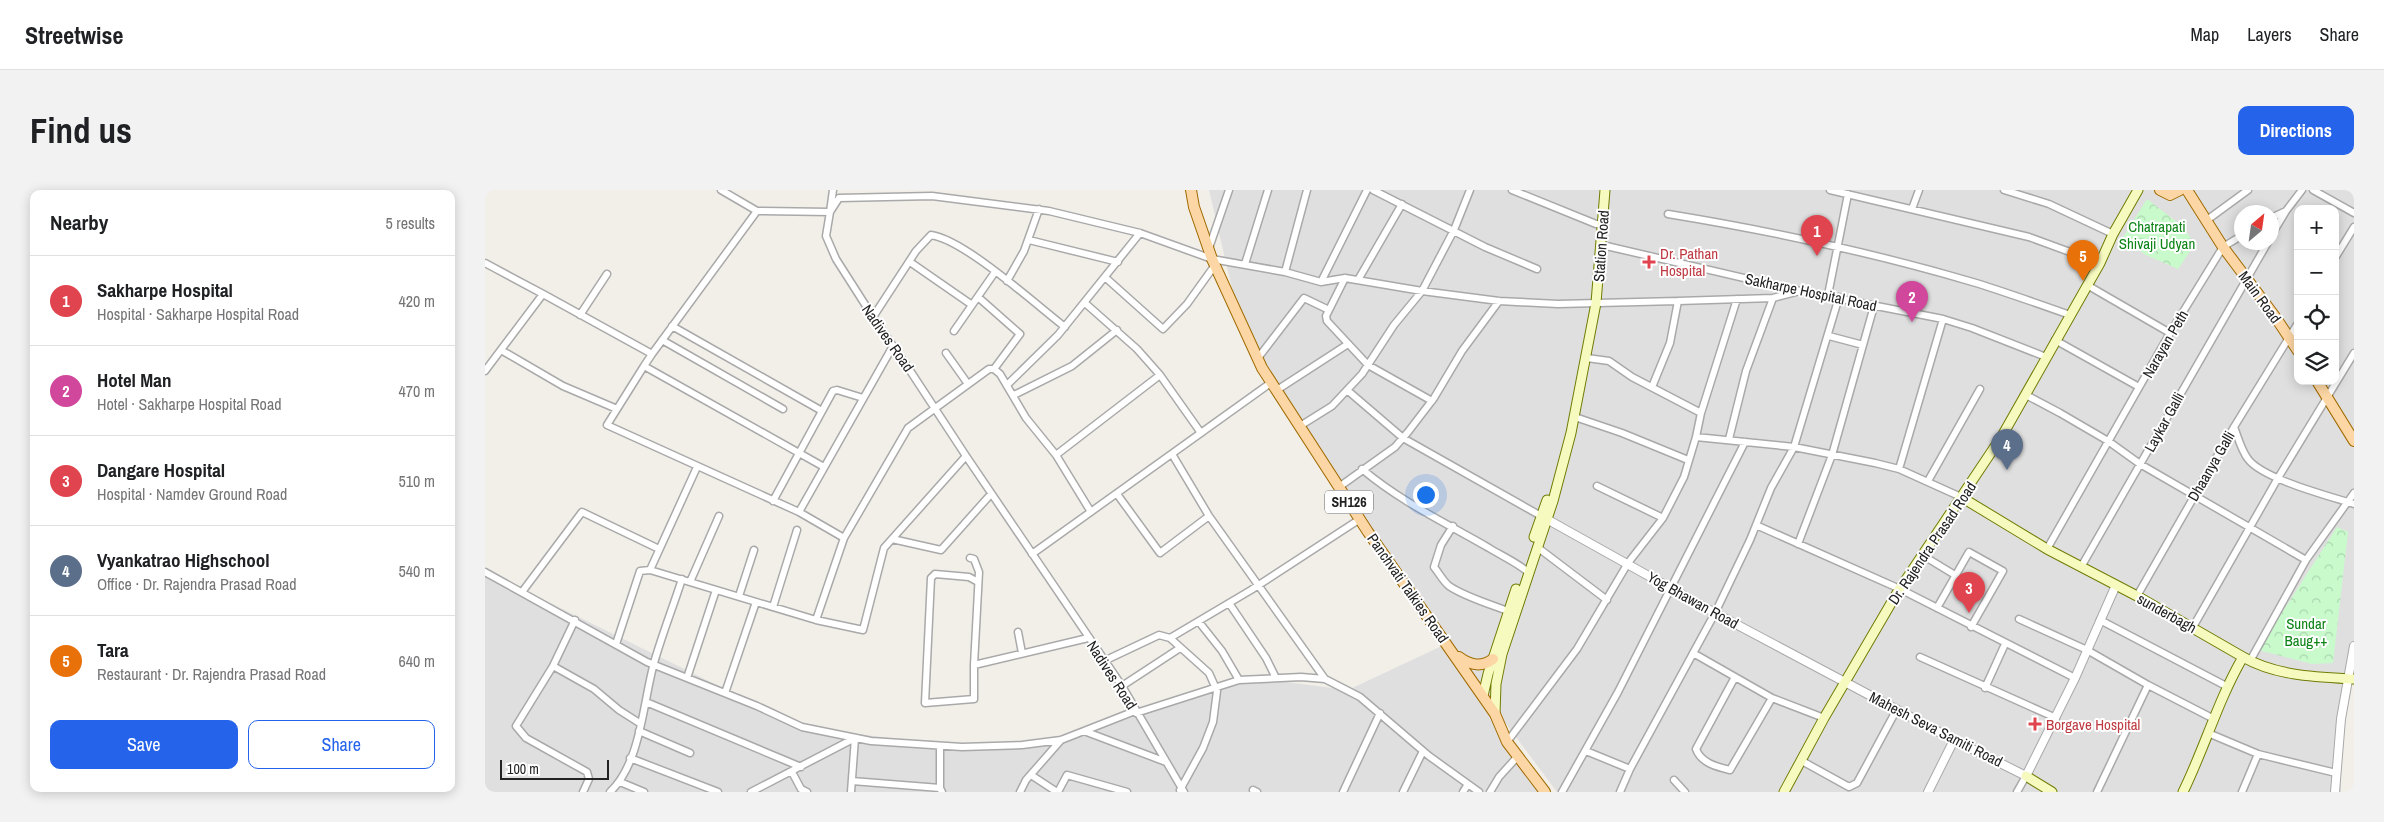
<!DOCTYPE html>
<html lang="en">
<head>
<meta charset="utf-8">
<style>
	body { margin:0; font-family:"Archivo Narrow",sans-serif; background:#f2f2f2; color:#202124 }
	.controls { position:absolute; right:15px; top:15px; display:grid; overflow:hidden; border-radius:10px; box-shadow:0 2px 12px #0003 }
	.controls button { width:45px; height:45px; display:grid; place-items:center; padding:0; border:0; border-bottom:1px solid #e0e0e0; background:#fff; color:#202124; font:25px sans-serif }
	.compass { position:absolute; left:1749px; top:15px; width:45px; height:45px; border-radius:50%; background:#fff; box-shadow:0 2px 12px #0003; rotate:29deg }
	.scale { position:absolute; left:15px; bottom:12px; width:109px; box-sizing:border-box; padding-left:5px; border:2px solid #222; border-top:0; font-size:14px; line-height:18px; white-space:nowrap; color:#222; -webkit-text-stroke:4px #fff; paint-order:stroke }
	.you { position:absolute; left:940px; top:304px; width:18px; height:18px; margin:-12px; border:4px solid #fff; border-radius:50%; background:#1a73e8; box-shadow:0 0 0 8px #1a73e833 }
	.badge { display:grid; place-items:center; width:32px; height:32px; border-radius:50%; background:#2563eb; color:#fff; font-size:16px; font-weight:700 }
	.pin { position:absolute; translate:-50% -41px; filter:drop-shadow(0 1px 2px #0008) }
	.pin::after { content:''; position:absolute; top:26px; width:18px; height:15px; background:inherit; clip-path:polygon(0 0,100% 0,50% 100%) }
	.list { margin:0; padding:0; list-style:none }
	h2 { display:flex; justify-content:space-between; align-items:center; height:65px; margin:0; padding:0 20px; font-size:21px }
	h2 small { font-size:16px; font-weight:400; color:#757577 }
	.list li { display:grid; grid-template-columns:32px 1fr auto; gap:15px; align-items:center; box-sizing:border-box; height:90px; padding:0 20px; border-top:1px solid #e0e0e0 }
	.list b { display:block; font-size:19px; white-space:nowrap }
	.list p { margin:0; font-size:16px; white-space:nowrap; color:#757577 }
	.list em { font-size:16px; font-style:normal; color:#757577 }
	.actions { display:flex; gap:10px; padding:15px 20px }
	.actions a { flex:1; padding:11px 0; border:1px solid #2563eb; border-radius:10px; text-align:center; font-size:18px; color:#2563eb }
	.actions .main { background:#2563eb; color:#fff }
	.icon { flex:none; width:28px; height:28px; fill:none; stroke:currentColor; stroke-width:2; stroke-linecap:round; stroke-linejoin:round }
	.map { position:relative; flex:none; width:1869px; height:602px; overflow:hidden; border-radius:10px }
	header { display:flex; align-items:center; gap:30px; box-sizing:border-box; height:70px; padding:0 25px; background:#fff; border-bottom:1px solid #e0e0e0 }
	header strong { font-size:24px }
	nav { display:flex; gap:28px; margin-inline-start:auto; font-size:18px }
	.intro { display:flex; align-items:center; justify-content:space-between; box-sizing:border-box; height:120px; padding:0 30px }
	h1 { margin:0; font-size:35px }
	.button { padding:12px 22px; border-radius:10px; background:#2563eb; color:#fff; font-size:18px; font-weight:700 }
	main { display:flex; gap:30px; padding:0 30px }
	aside { flex:1; background:#fff; border-radius:10px; box-shadow:0 2px 12px #0003 }
	.map>svg:first-child { display:block }
	.residential { fill:#e0dfdf; fill-rule:evenodd }
	.park { fill:url(#park-crowns) }
	.lines { fill:none; stroke-linecap:round; stroke-linejoin:round }
	.minor-casing { stroke:#a9a9a9; stroke-width:9 }
	.tertiary-casing { stroke:#a9a9a9; stroke-width:10 }
	.secondary-casing { stroke:#707d05; stroke-width:11 }
	.primary-casing { stroke:#a06b00; stroke-width:12 }
	.minor { stroke:#fff; stroke-width:6 }
	.tertiary { stroke:#fff; stroke-width:8 }
	.secondary { stroke:#f7fabf; stroke-width:9 }
	.primary { stroke:#fcd6a4; stroke-width:10 }
	.health-dot { fill:#e0444e; stroke:#fff; stroke-width:2 }
	.labels { text-anchor:middle; dominant-baseline:central; stroke-width:4; stroke-linejoin:round; paint-order:stroke }
	.shield { fill:#fff; stroke:#646464; stroke-width:1 }
	.shield-label { font-size:14px; font-weight:bold; fill:#222 }
	.park-label { font-size:15px; fill:#0c8416; stroke:#fff }
	.street-label { font-size:15px; fill:#222; stroke:#fff }
	.health-label { font-size:15px; fill:#be3a42; stroke:#fff; text-anchor:start }
</style>
</head>
<body>
<header>
<strong>Streetwise</strong>
<nav><a>Map</a><a>Layers</a><a>Share</a></nav>
</header>
<div class="intro"><h1>Find us</h1><a class="button">Directions</a></div>
<main>
<aside>
<h2>Nearby<small>5 results</small></h2>
<ul class="list">
<li><span class="badge" style="background:#e0444e">1</span><div><b>Sakharpe Hospital</b><p>Hospital · Sakharpe Hospital Road</p></div><em>420 m</em></li>
<li><span class="badge" style="background:#d1479c">2</span><div><b>Hotel Man</b><p>Hotel · Sakharpe Hospital Road</p></div><em>470 m</em></li>
<li><span class="badge" style="background:#e0444e">3</span><div><b>Dangare Hospital</b><p>Hospital · Namdev Ground Road</p></div><em>510 m</em></li>
<li><span class="badge" style="background:#5c6f8a">4</span><div><b>Vyankatrao Highschool</b><p>Office · Dr. Rajendra Prasad Road</p></div><em>540 m</em></li>
<li><span class="badge" style="background:#e8710a">5</span><div><b>Tara</b><p>Restaurant · Dr. Rajendra Prasad Road</p></div><em>640 m</em></li>
</ul>
<div class="actions"><a class="main">Save</a><a>Share</a></div>
</aside>
<div class="map">
<svg width="1869" height="602" viewBox="0 0 1869 602">
	<defs>
		<pattern id="park-crowns" width="20" height="18" patternUnits="userSpaceOnUse" patternTransform="scale(1.25)"><rect width="20" height="18" fill="#c8facc"/><path d="M2 6a3 3 0 1 1 6 0M12 15a3 3 0 1 1 6 0" fill="none" stroke="#acd6af"/></pattern>
	</defs>
	<rect width="100%" height="100%" fill="#f2efe9"/>
	<path class="residential" d="M724,0h1145v458l-13,71v73h-784l-103,-138 50,76 47,62h-1066v-221l317,156 160,20 99,-7 194,-62 93,12 98,-46 -86,-125 -121,-201zM1813,19h37v172h-37zM1756,22h30v30h-30z"/>
	<path class="park" d="M1662,9l35,27 13,18 -17,25 -32,-14 -24,-16z
		M1852,337l11,5 -15,131 -21,1 -54,-14z"/>
	<g class="lines">
		<g class="minor-casing">
			<path id="minor" d="M236,0l36,21 73,1 3,-22
				M888,0l112,57 52,22
				M1027,0l84,34h7
				M1345,0l199,47 71,26
				M1519,0l45,14 64,30
				M1828,0l41,23
				M1427,19l7,-19
				M1183,24c104,17 207,39 308,69 32,10 63,21 94,32
				M1786,28l15,-7
				M1722,30l41,-30
				M1786,46l15,-25 16,-21
				M544,50l89,22
				M1117,55l198,46 143,28 29,9 74,29
				M724,58l20,-58
				M1850,68l19,-31
				M425,72l62,43
				M0,73l58,31
				M760,74l23,-74
				M800,82l22,-82
				M621,88l57,51 24,-25 28,-39
				M860,88l-19,38 1,5 41,44 64,36
				M873,90l44,-76
				M522,91l17,-30 15,-42
				M836,92l46,-92
				M1602,95l83,48
				M1343,105l20,-101
				M493,107l42,37 -26,35
				M600,113l52,46 23,26 41,58
				M95,125l27,-41
				M388,127l43,-66 15,-16c34,5 104,69 134,92
				M187,136l150,85
				M469,141l41,-59
				M1344,146l34,9
				M177,150l121,69
				M1570,150l84,47
				M16,160l62,36 54,23
				M461,163l22,31
				M167,164l-8,12 180,101
				M773,168l46,-60 25,12
				M1102,168l22,3 23,16 69,36
				M159,176l-37,59 192,87 94,-166
				M0,181l58,-77 109,60 105,-143
				M522,195l51,-50 82,-102
				M1167,197l18,-44 8,-42
				M792,200l71,-46
				M862,200l56,48 138,78
				M529,205l58,-29 45,-36
				M1541,205l34,18 48,28 32,23 166,96
				M1090,227l47,16 66,27
				M815,236l32,-20 30,-32 32,-49 28,-34 32,-61 16,-40
				M1749,237c4,10 7,23 14,32 15,20 81,37 106,45
				M1211,247l98,10 81,16 24,6 62,28
				M1244,249l17,-68 27,-73
				M687,264l37,62
				M571,265l104,-80
				M877,279c39,33 84,54 127,79 13,8 27,14 39,24
				M1414,279l44,-150
				M1443,291l52,-92
				M1112,296l66,32
				M854,297l56,-40 13,-15 26,-34 28,-47 37,-50
				M632,304l43,59 49,-37 116,163
				M288,311l60,-110 4,-1 26,8
				M314,322l45,26
				M1271,335l144,64 175,89
				M968,336l-12,19 -7,22c5,6 9,14 15,19 16,11 43,19 62,26
				M407,349l49,11 50,-56
				M1313,354l34,-89 42,-149
				M1052,357l70,53
				M1562,359l123,-216 53,-86 18,-11
				M547,364l240,-172
				M1437,365l33,20
				M485,368l4,1 5,13 -5,93 114,-27
				M1596,377l187,-325
				M165,380l166,50 28,-82 64,-110 81,-59h5l6,5 26,44 30,37 35,57
				M0,382l162,90 110,44 45,21 69,14 91,6 60,-2 39,-5 74,-29
				M205,392l29,-66
				M37,402l60,-80 77,37
				M254,406l15,-46
				M1652,406l97,-169 64,-104
				M744,413l37,55 10,20
				M288,417l24,-77
				M1452,418l32,-56 34,19 -32,56
				M1534,429l68,31 61,35 66,34
				M90,430l-22,46 -37,60 10,12 61,34 2,7 -6,13
				M331,430l47,10 21,-82 82,-92
				M1615,430l126,66
				M714,432l23,29 17,29
				M1708,437l85,-149 76,-125
				M533,442l4,21
				M685,448l81,-48 109,-71
				M131,454l24,-73 10,-1 47,-103
				M1208,463l79,45 52,20
				M1435,467l136,61
				M619,471l55,-26 11,3 39,35 8,18 -4,31 -10,26 -23,42
				M1765,471l56,-101 48,-67
				M489,475v34l-49,4 6,-125 4,-4 34,3 9,5
				M68,476l41,23 25,21 22,14
				M1250,487l-39,72c5,14 21,18 34,21l42,-72
				M202,488l29,-88
				M637,496l58,-38
				M1500,498l20,-44
				M240,503l31,-91
				M161,512l155,65
				M651,523l103,-33 62,-3 24,2 35,18 69,59 50,36
				M154,541l51,22
				M599,541l82,31
				M1723,543l50,21 78,19
				M1022,552l70,-93 51,-86 35,-45 21,-41 12,-40 5,-24 36,-114
				M455,556v42
				M1101,561l44,18 85,-156 35,-73 21,-52 23,-41 45,-150
				M145,568l88,34
				M1317,571l47,26 8,-4 40,-74
				M307,582l9,17 6,3
				M546,585l26,17
				M1189,590l11,12
				M367,591l88,7 2,4
				M135,592l24,10
				M768,600l4,2
				M125,602c31,-29 33,-90 44,-129 8,-28 19,-56 28,-84
				M266,602l104,-54
				M366,602l4,-54
				M535,602l6,-12 35,-40
				M573,602l9,-17 60,17
				M699,602l-62,-106 -156,-230 -57,-87 -36,-52 -37,-58 -10,-23 4,-24 9,-14 93,-2 117,15 91,22 72,26 73,13 36,10 24,-4 77,13 77,10 59,3 120,-3 95,-3 27,-7
				M858,602l37,-79
				M918,602l20,-41
				M978,602l5,-8
				M1005,602l9,-15 19,-21
				M1077,602l56,-100 127,-250
				M1135,602l10,-23
				M1532,602l9,-16
				M1612,602l51,-107
				M1757,602l16,-38"/>
		</g>
		<g class="tertiary-casing">
			<path id="tertiary" d="M1058,327l172,96 239,127 72,36 49,-98 41,-93
				M1443,602l26,-52
				M1850,602l6,-73 13,-73"/>
		</g>
		<g class="secondary-casing">
			<path id="secondary" d="M1476,307l86,52 90,47 106,61c-25,43 -38,90 -60,135
				M1049,347l13,-37
				M1758,467c33,19 73,20 111,22
				M998,506l5,-22 28,-85
				M1010,524l1,-30 6,-30 51,-153 18,-68 25,-130 9,-113
				M1541,586l26,16
				M1299,602l40,-74 73,-125 105,-157 98,-173 13,-29 25,-44"/>
		</g>
		<g class="primary-casing">
			<path id="primary" d="M706,0l3,17 18,52 50,109 106,164 127,182 12,28 38,50
				M1675,0l10,5 10,-5
				M1702,0l36,57 53,71 22,33
				M1832,191l37,60
				M974,467c11,8 22,11 34,2"/>
		</g>
		<use href="#minor" class="minor"/>
		<use href="#tertiary" class="tertiary"/>
		<use href="#secondary" class="secondary"/>
		<use href="#primary" class="primary"/>
	</g>
	<g class="health-dot">
		<path d="M1161.5 64.5h5v5h5v5h-5v5h-5v-5h-5v-5h5z"/>
		<path d="M1547.5 526.5h5v5h5v5h-5v5h-5v-5h-5v-5h5z"/>
	</g>
	<g class="labels">
		<rect class="shield" x="840" y="300.5" width="48" height="23" rx="4"/>
		<g class="shield-label">
			<text x="864" y="312">SH126</text>
		</g>
		<g class="park-label">
			<text x="1672" y="36">Chatrapati<tspan x="1672" dy="17">Shivaji Udyan</tspan></text>
			<text x="1821" y="433">Sundar<tspan x="1821" dy="17">Baug++</tspan></text>
		</g>
		<g class="street-label">
			<text transform="translate(1116 56) rotate(-86)">Station Road</text>
			<text transform="translate(1326 102) rotate(12)">Sakharpe Hospital Road</text>
			<text transform="translate(1775 107) rotate(54)">Main Road</text>
			<text transform="translate(403 148) rotate(55)">Nadives Road</text>
			<text transform="translate(1680 154) rotate(-60)">Narayan Peth</text>
			<text transform="translate(1679 232) rotate(-61)">Laykar Galli</text>
			<text transform="translate(1726 276) rotate(-60)">Dhaanya Galli</text>
			<text transform="translate(1447 353) rotate(-56)">Dr. Rajendra Prasad Road</text>
			<text transform="translate(923 398) rotate(55)">Panchvati Talkies Road</text>
			<text transform="translate(1208 410) rotate(29)">Yog Bhawan Road</text>
			<text transform="translate(1682 423) rotate(29)">sunderbagh</text>
			<text transform="translate(627 485) rotate(57)">Nadives Road</text>
			<text transform="translate(1451 539) rotate(27)">Mahesh Seva Samiti Road</text>
		</g>
		<g class="health-label">
			<text x="1175" y="63">Dr. Pathan<tspan x="1175" dy="17">Hospital</tspan></text>
			<text x="1561" y="534">Borgave Hospital</text>
		</g>
	</g>
</svg>
<div class="controls">
<button>+</button>
<button>−</button>
<button><svg class="icon" aria-label="locate" viewBox="0 0 24 24"><circle cx="12" cy="12" r="6"/><path d="M12 2v4M12 18v4M2 12h4M18 12h4"/></svg></button>
<button><svg class="icon" aria-label="layers" viewBox="0 0 24 24"><path d="M12 4l9 5-9 5-9-5zM3 14l9 5 9-5"/></svg></button>
</div>
<svg class="compass" viewBox="-18 -18 36 36"><path d="M0-13l5 13h-10z" fill="#e53935"/><path d="M0 13l5-13h-10z" fill="#757577"/></svg>
<div class="scale">100 m</div>
<div class="you"></div>
<div class="pin badge" style="left:1332px;top:66px;background:#e0444e">1</div>
<div class="pin badge" style="left:1427px;top:132px;background:#d1479c">2</div>
<div class="pin badge" style="left:1484px;top:423px;background:#e0444e">3</div>
<div class="pin badge" style="left:1522px;top:280px;background:#5c6f8a">4</div>
<div class="pin badge" style="left:1598px;top:91px;background:#e8710a">5</div>
</div>
</main>
</body>
</html>
